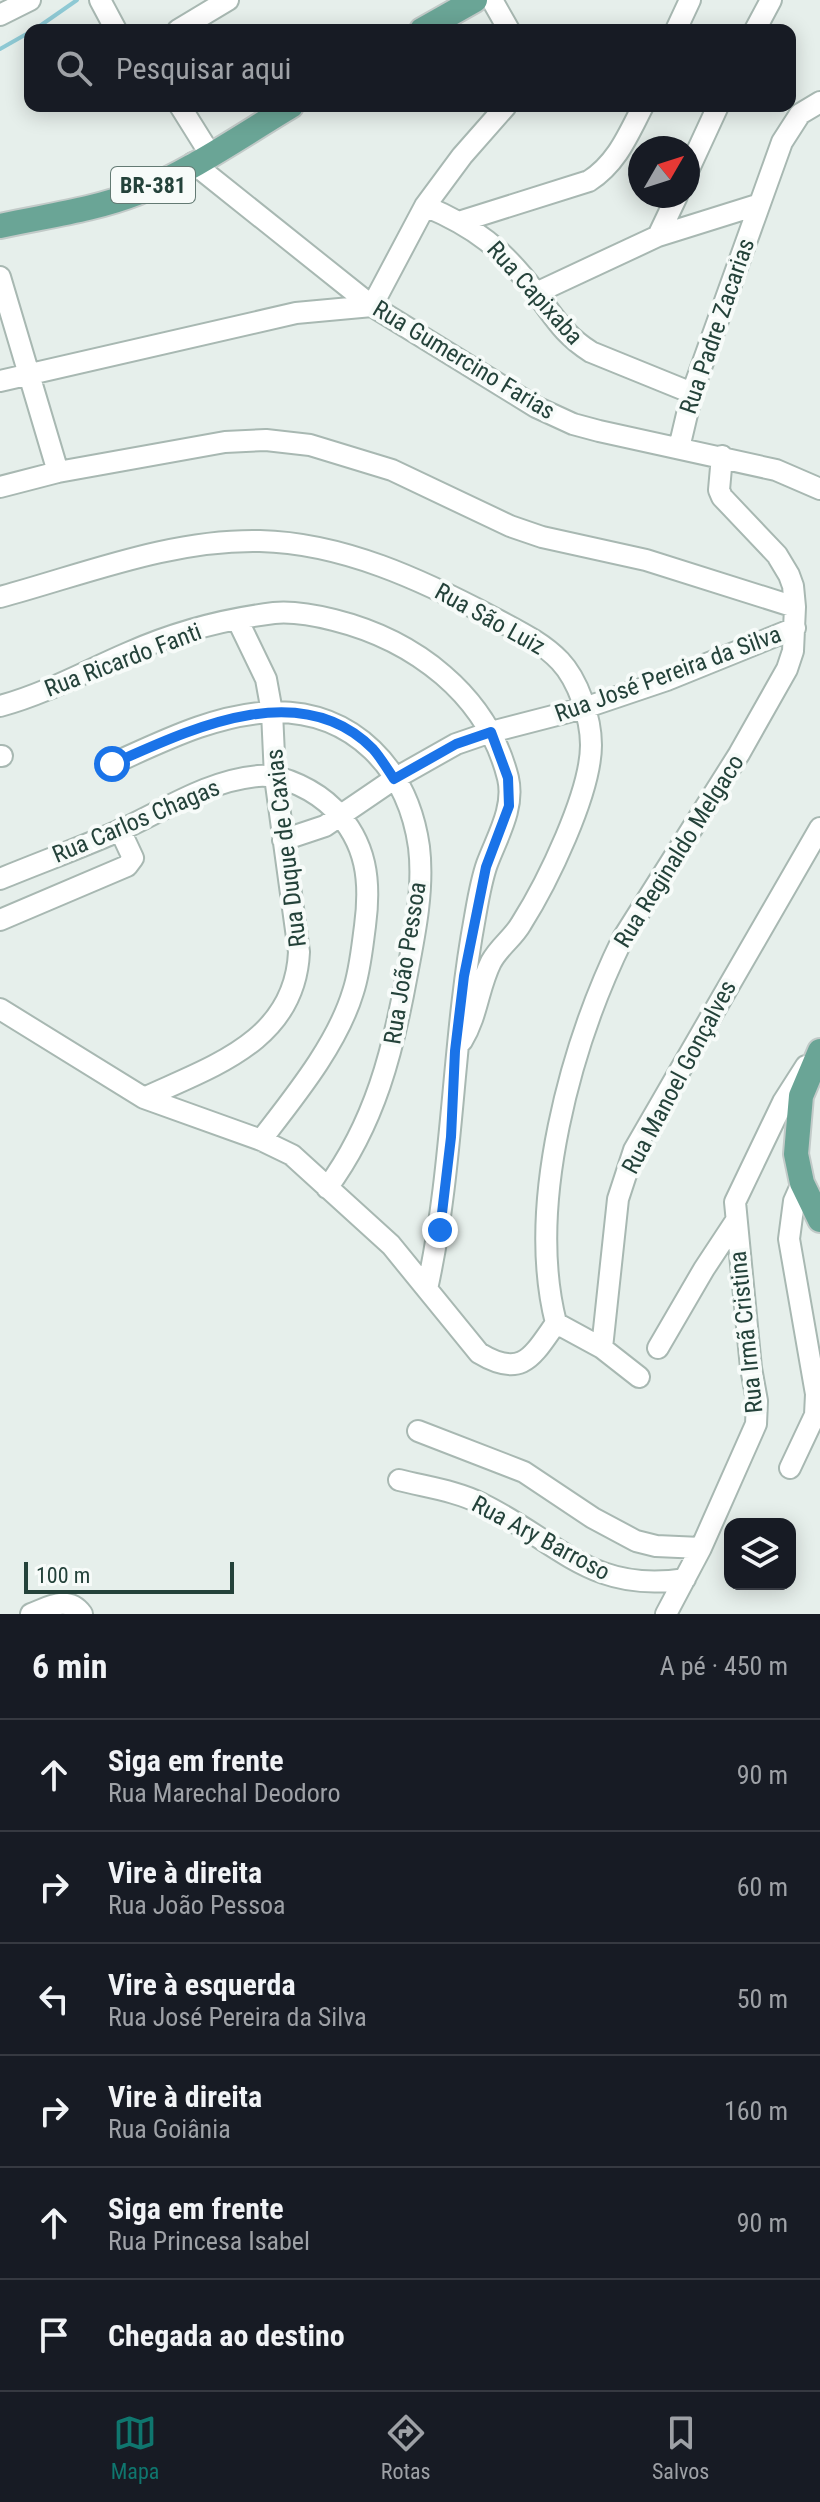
<!DOCTYPE html>
<html lang="pt">
<head>
<meta charset="utf-8">
<style>
	body { margin:0; font-family:"Roboto Condensed",sans-serif; background:#242831; color:#f1f3f6 }
	.controls { position:absolute; right:24px; bottom:24px; display:grid; overflow:hidden; border-radius:16px; box-shadow:0 4px 20px #0003 }
	.controls button { width:72px; height:72px; display:grid; place-items:center; padding:0; border:0; border-bottom:2px solid #363941; background:#171b24; color:#f1f3f6; font:40px sans-serif }
	.compass { position:absolute; left:628px; top:136px; width:72px; height:72px; border-radius:50%; background:#171b24; box-shadow:0 4px 20px #0003; rotate:51deg }
	.scale { position:absolute; left:24px; bottom:20px; width:210px; box-sizing:border-box; padding-left:8px; border:4px solid #24423a; border-top:0; font-size:22px; line-height:28px; white-space:nowrap; color:#24423a; -webkit-text-stroke:6px #f7fbf9; paint-order:stroke }
	.stop { position:absolute; width:24px; height:24px; margin:-18px; border:6px solid #1a73e8; border-radius:50%; background:#fff }
	.stop.end { background:#1a73e8; border-color:#fff; box-shadow:0 2px 8px #0008 }
	.list { margin:0; padding:0; list-style:none }
	h2 { display:flex; justify-content:space-between; align-items:center; height:104px; margin:0; padding:0 32px; font-size:34px }
	h2 small { font-size:26px; font-weight:400; color:#9ea1a6 }
	.list li { display:grid; grid-template-columns:52px 1fr auto; gap:24px; align-items:center; box-sizing:border-box; height:112px; padding:0 32px; border-top:2px solid #363941 }
	.list b { display:block; font-size:30px; white-space:nowrap }
	.list p { margin:0; font-size:26px; white-space:nowrap; color:#9ea1a6 }
	.list em { font-size:26px; font-style:normal; color:#9ea1a6 }
	.icon { flex:none; width:44px; height:44px; fill:none; stroke:currentColor; stroke-width:2; stroke-linecap:round; stroke-linejoin:round }
	.map { position:relative; flex:none; width:820px; height:1614px; overflow:hidden }
	.search { position:absolute; background:#171b24; box-shadow:0 4px 20px #0003; left:24px; right:24px; top:24px; height:88px; display:flex; align-items:center; gap:20px; box-sizing:border-box; padding:0 28px; border-radius:16px; color:#9ea1a6; font-size:30px }
	.sheet { height:776px; background:#171b24 }
	nav { display:flex; justify-content:space-around; align-items:center; box-sizing:border-box; height:112px; border-top:2px solid #363941; background:#171b24; font-size:22px; color:#9ea1a6 }
	nav a { display:grid; justify-items:center; gap:4px }
	nav .on { color:#0f766e }
	.map>svg:first-child { display:block }
	.lines { fill:none; stroke-linecap:round; stroke-linejoin:round }
	.stream { stroke:#8ec9d4; stroke-width:4 }
	.minor-casing { stroke:#a8b8b2; stroke-width:24 }
	.major-casing { stroke:#c2cac8; stroke-width:28 }
	.minor { stroke:#fff; stroke-width:20 }
	.major { stroke:#6aa596; stroke-width:24 }
	.route { stroke:#1a73e8; stroke-width:10 }
	.labels { text-anchor:middle; dominant-baseline:central; stroke-width:8; stroke-linejoin:round; paint-order:stroke }
	.shield { fill:#f7fbf9; stroke:#637a73; stroke-width:2 }
	.shield-label { font-size:22px; font-weight:bold; fill:#24423a }
	.street-label { font-size:24px; fill:#24423a; stroke:#f7fbf9 }
</style>
</head>
<body>
<div class="map">
<svg width="820" height="1614" viewBox="0 0 820 1614">
	<rect width="100%" height="100%" fill="#e6efeb"/>
	<g class="lines">
		<path class="stream" d="M34,30l43,-30
			M0,49l30,-17"/>
		<g class="minor-casing">
			<path id="minor" d="M100,0l16,30
				M492,0l17,30
				M0,15l30,-15
				M178,30l50,-30
				M676,30l14,-30
				M755,30l16,-30
				M180,106l30,48
				M193,163l179,143 164,101 37,17 26,7 177,39 44,19
				M688,171l30,-65
				M425,206c50,21 78,43 111,87 19,25 28,42 55,59l101,41
				M462,221l127,-40c28,-18 39,-46 54,-75
				M658,236l19,-40
				M0,277l58,195
				M536,293l122,-57 99,-31
				M372,306l53,-100 37,-50 44,-50
				M0,381l296,-68 76,-7
				M679,448l13,-55 90,-251 18,-28 20,-12
				M0,487l58,-15 167,-30 41,-2 44,5 82,25 118,56 32,11 104,23 149,47
				M0,597c85,-23 171,-58 260,-56 83,2 162,39 234,77 22,12 48,24 66,43 18,19 31,57 31,84 0,48 -44,138 -70,179 -8,14 -22,23 -30,38 -13,26 -13,52 -29,79
				M0,706c45,-12 86,-35 128,-53 45,-20 97,-34 146,-40 20,-2 40,2 60,7 80,20 153,74 174,158 7,30 -11,59 -21,86 -6,17 -9,36 -12,53 -23,124 -21,249 -48,372
				M0,756h2
				M112,764c51,-23 104,-50 161,-52 81,-1 135,57 146,135 5,41 -4,86 -12,127 -14,77 -32,149 -80,214
				M283,840l42,-14 69,-47 62,-35 35,-12 93,-24 83,-28 128,-52
				M0,879c41,-17 83,-32 123,-50 43,-20 87,-49 135,-53 26,-2 58,15 76,33 33,34 37,72 31,117 -3,22 -5,45 -12,66 -16,53 -59,105 -92,148
				M0,920l127,-54 6,-8 -13,-28
				M0,1009l144,89 117,42 31,15 99,90 88,108c43,26 53,4 77,-30
				M144,1098c69,-32 151,-57 155,-146l-24,-175 -3,-65 -6,-33 -29,-60
				M556,1323c-30,-118 15,-279 67,-385l116,-184 48,-85 6,-18 2,-44 -2,-21 -4,-11 -12,-20 -55,-58 -3,-7 3,-34
				M556,1323l46,25 37,29
				M602,1348l16,-149 16,-49 186,-322
				M658,1348l46,-79 31,-47
				M418,1431l106,41 69,46 43,23 20,5 45,2
				M790,1468l25,-53 1,-21 -27,-155 5,-38 8,-18
				M399,1480c27,7 58,11 83,24 76,37 109,90 203,75
				M31,1614c18,-7 37,-19 51,0
				M666,1614l35,-66 55,-124 1,-23 -6,-33 -16,-166 48,-100 23,-36"/>
		</g>
		<g class="major-casing">
			<path id="major" d="M422,30l53,-30
				M0,226c45,-10 94,-16 137,-33 54,-22 104,-57 154,-87
				M820,1051l-19,45 -5,58 6,29 18,37"/>
		</g>
		<use href="#minor" class="minor"/>
		<use href="#major" class="major"/>
	</g>
	<g class="lines">
		<path class="route" d="M112,764c77,-34 188,-89 261,-15 8,9 15,21 21,30l62,-35 35,-12 17,46 1,28 -23,61 -22,109 -9,75 -4,86 -11,93"/>
	</g>
	<g class="labels">
		<rect class="shield" x="111" y="167" width="84" height="36" rx="6"/>
		<g class="shield-label">
			<text x="153" y="185">BR-381</text>
		</g>
		<g class="street-label">
			<text transform="translate(535 293) rotate(48)">Rua Capixaba</text>
			<text transform="translate(717 326) rotate(-71)">Rua Padre Zacarias</text>
			<text transform="translate(464 360) rotate(31)">Rua Gumercino Farias</text>
			<text transform="translate(490 619) rotate(29)">Rua São Luiz</text>
			<text transform="translate(123 660) rotate(-21)">Rua Ricardo Fanti</text>
			<text transform="translate(668 674) rotate(-20)">Rua José Pereira da Silva</text>
			<text transform="translate(136 821) rotate(-23)">Rua Carlos Chagas</text>
			<text transform="translate(286 848) rotate(-97)">Rua Duque de Caxias</text>
			<text transform="translate(679 851) rotate(-58)">Rua Reginaldo Melgaco</text>
			<text transform="translate(405 963) rotate(-81)">Rua João Pessoa</text>
			<text transform="translate(679 1077) rotate(-62)">Rua Manoel Gonçalves</text>
			<text transform="translate(746 1332) rotate(-96)">Rua Irmã Cristina</text>
			<text transform="translate(541 1538) rotate(28)">Rua Ary Barroso</text>
		</g>
	</g>
</svg>
<div class="controls">
<button><svg class="icon" aria-label="layers" viewBox="0 0 24 24"><path d="M12 4l9 5-9 5-9-5zM3 14l9 5 9-5"/></svg></button>
</div>
<svg class="compass" viewBox="-18 -18 36 36"><path d="M0-13l5 13h-10z" fill="#e53935"/><path d="M0 13l5-13h-10z" fill="#9ea1a6"/></svg>
<div class="scale">100 m</div>
<div class="stop" style="left:112px;top:764px"></div>
<div class="stop end" style="left:440px;top:1230px"></div>
<div class="search"><svg class="icon" aria-label="search" viewBox="0 0 24 24"><circle cx="10" cy="10" r="6"/><path d="M15 15l6 6"/></svg>Pesquisar aqui</div>
</div>
<section class="sheet">
<h2>6 min<small>A pé · 450 m</small></h2>
<ul class="list">
<li><svg class="icon" aria-label="ahead" viewBox="0 0 24 24"><path d="M12 20V5M6 11l6-6 6 6"/></svg><div><b>Siga em frente</b><p>Rua Marechal Deodoro</p></div><em>90 m</em></li>
<li><svg class="icon" aria-label="right" viewBox="0 0 24 24"><path d="M7 20v-9h11M14 6l5 5-5 5"/></svg><div><b>Vire à direita</b><p>Rua João Pessoa</p></div><em>60 m</em></li>
<li><svg class="icon" aria-label="left" viewBox="0 0 24 24"><path d="M17 20v-9H6M10 6l-5 5 5 5"/></svg><div><b>Vire à esquerda</b><p>Rua José Pereira da Silva</p></div><em>50 m</em></li>
<li><svg class="icon" aria-label="right" viewBox="0 0 24 24"><path d="M7 20v-9h11M14 6l5 5-5 5"/></svg><div><b>Vire à direita</b><p>Rua Goiânia</p></div><em>160 m</em></li>
<li><svg class="icon" aria-label="ahead" viewBox="0 0 24 24"><path d="M12 20V5M6 11l6-6 6 6"/></svg><div><b>Siga em frente</b><p>Rua Princesa Isabel</p></div><em>90 m</em></li>
<li><svg class="icon" aria-label="arrive" viewBox="0 0 24 24"><path d="M6 21V4h12l-3 4 3 4H6"/></svg><div><b>Chegada ao destino</b></div></li>
</ul>
</section>
<nav>
<a class="on"><svg class="icon" aria-label="map" viewBox="0 0 24 24"><path d="M3 6l6-2 6 2 6-2v14l-6 2-6-2-6 2zM9 4v14M15 6v14"/></svg>Mapa</a>
<a><svg class="icon" aria-label="directions" viewBox="0 0 24 24"><path d="M12 3l9 9-9 9-9-9zM9 14v-3h6M13 9l2 2-2 2"/></svg>Rotas</a>
<a><svg class="icon" aria-label="saved" viewBox="0 0 24 24"><path d="M7 4h10v16l-5-4-5 4z"/></svg>Salvos</a>
</nav>
</body>
</html>
